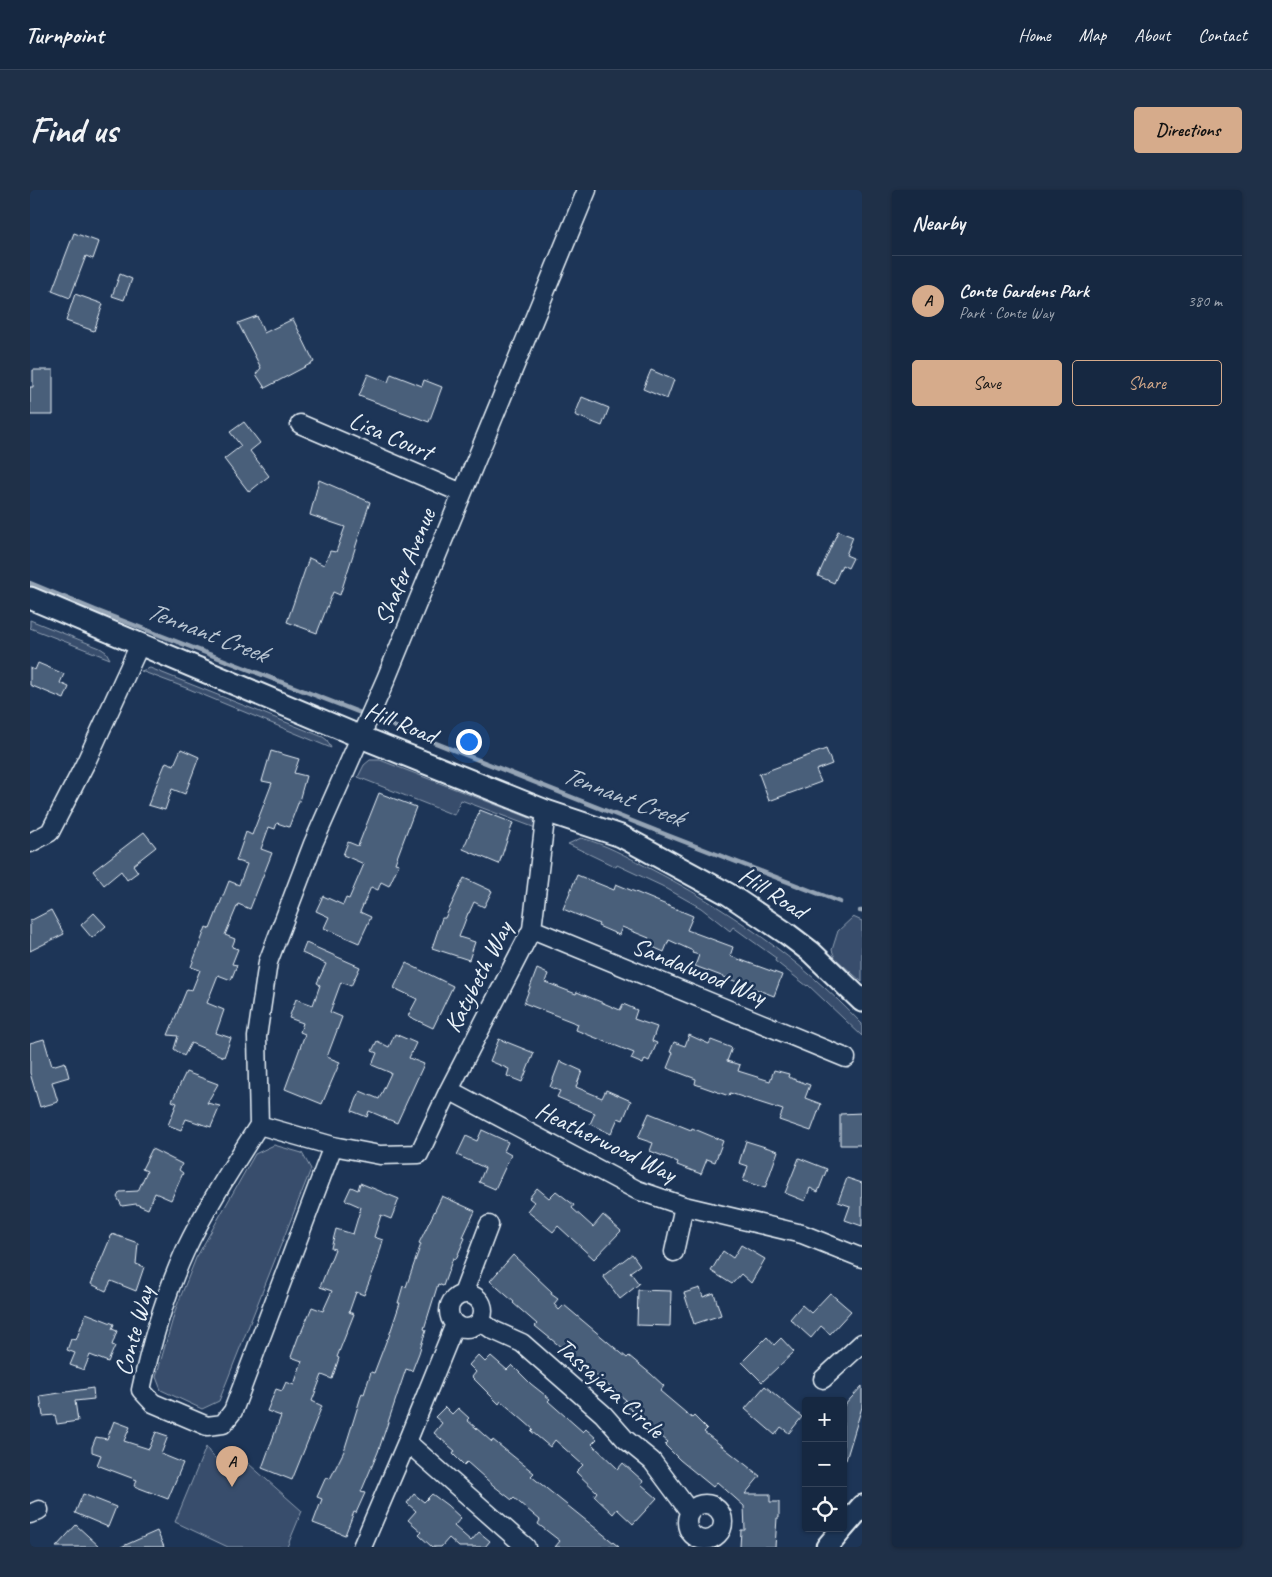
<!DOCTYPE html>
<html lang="en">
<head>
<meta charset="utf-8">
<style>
	body { margin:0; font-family:Caveat,sans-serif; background:#1f3048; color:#f1f3f6 }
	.controls { position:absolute; right:15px; bottom:15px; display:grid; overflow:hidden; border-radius:5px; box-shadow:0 1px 4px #0004 }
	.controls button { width:45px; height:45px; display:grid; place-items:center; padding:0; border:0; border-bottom:1px solid #35445a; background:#162841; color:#f1f3f6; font:25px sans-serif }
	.you { position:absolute; left:438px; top:551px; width:18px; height:18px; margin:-12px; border:4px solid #fff; border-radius:50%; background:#1a73e8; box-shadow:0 0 0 8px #1a73e833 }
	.badge { display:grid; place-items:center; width:32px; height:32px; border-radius:50%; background:#d6ab8b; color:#111; font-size:16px; font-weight:700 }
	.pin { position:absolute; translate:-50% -41px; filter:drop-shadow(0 1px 2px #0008) }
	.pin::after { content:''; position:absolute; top:26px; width:18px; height:15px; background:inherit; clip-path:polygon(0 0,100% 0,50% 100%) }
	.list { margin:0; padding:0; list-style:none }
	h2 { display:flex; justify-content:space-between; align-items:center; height:65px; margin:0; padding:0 20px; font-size:21px }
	h2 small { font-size:16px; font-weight:400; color:#9ea6b1 }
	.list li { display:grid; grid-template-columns:32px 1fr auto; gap:15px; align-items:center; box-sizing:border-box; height:90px; padding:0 20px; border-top:1px solid #35445a }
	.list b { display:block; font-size:19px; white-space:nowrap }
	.list p { margin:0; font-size:16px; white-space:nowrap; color:#9ea6b1 }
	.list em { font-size:16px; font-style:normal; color:#9ea6b1 }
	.actions { display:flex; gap:10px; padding:15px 20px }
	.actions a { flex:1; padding:11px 0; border:1px solid #d6ab8b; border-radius:5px; text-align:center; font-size:18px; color:#d6ab8b }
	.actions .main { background:#d6ab8b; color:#111 }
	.icon { flex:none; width:28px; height:28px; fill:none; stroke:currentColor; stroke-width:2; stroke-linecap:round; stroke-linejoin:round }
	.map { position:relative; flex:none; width:832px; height:1357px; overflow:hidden; border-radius:5px }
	header { display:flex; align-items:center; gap:30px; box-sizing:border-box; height:70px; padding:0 25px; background:#162841; border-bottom:1px solid #35445a }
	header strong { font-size:24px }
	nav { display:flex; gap:28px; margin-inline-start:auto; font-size:18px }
	.intro { display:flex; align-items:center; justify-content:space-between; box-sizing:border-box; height:120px; padding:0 30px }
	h1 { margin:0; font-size:35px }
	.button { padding:12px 22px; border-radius:5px; background:#d6ab8b; color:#111; font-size:18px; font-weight:700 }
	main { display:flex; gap:30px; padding:0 30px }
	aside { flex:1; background:#162841; border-radius:5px; box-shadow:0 1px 4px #0004 }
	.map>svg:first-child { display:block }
	.green { fill:#374d6c; stroke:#909fb2 }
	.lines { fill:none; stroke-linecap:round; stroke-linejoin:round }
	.stream { stroke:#95a4b5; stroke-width:4.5 }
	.building { fill:#495e7a; stroke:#e8f1f8 }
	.minor-casing { stroke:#e8f1f8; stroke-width:21 }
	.major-casing { stroke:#e8f1f8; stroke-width:25 }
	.minor { stroke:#1d3557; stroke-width:18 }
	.major { stroke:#1d3557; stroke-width:21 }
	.labels { text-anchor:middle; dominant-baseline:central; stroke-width:5; stroke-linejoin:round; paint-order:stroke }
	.street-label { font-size:25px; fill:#e8f1f8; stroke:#1d3557 }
	.water-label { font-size:26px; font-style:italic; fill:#b7c4d1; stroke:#1d3557 }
</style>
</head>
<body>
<header>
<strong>Turnpoint</strong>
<nav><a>Home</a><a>Map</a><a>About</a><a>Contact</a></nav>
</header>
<div class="intro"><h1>Find us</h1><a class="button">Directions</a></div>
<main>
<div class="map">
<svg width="832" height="1357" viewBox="0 0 832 1357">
	<rect width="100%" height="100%" fill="#1d3557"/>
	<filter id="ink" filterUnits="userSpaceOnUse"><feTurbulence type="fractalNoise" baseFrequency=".02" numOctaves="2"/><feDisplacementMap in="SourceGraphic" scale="10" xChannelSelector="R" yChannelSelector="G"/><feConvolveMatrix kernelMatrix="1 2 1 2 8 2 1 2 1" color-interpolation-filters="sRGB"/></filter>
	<g filter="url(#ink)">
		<path class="green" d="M0,430l70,28 6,4 4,7 -80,-31z
			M120,478l173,69 4,3 4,8 -142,-59 -48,-18z
			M340,570h10l150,58 9,7 2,5 -80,-30 -7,15 -96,-38 6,-12z
			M551,648c24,6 45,18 66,29 80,41 153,92 215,157v12l-54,-51 -1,1 -32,-25 1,-3 -43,-31 -3,4 -29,-23 -39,-22 -45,-21 -1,2 -48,-23z
			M823,727l9,4v61l-27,-24 -3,-8 6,-19z
			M244,955l28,8 9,16 -92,232 -17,8 -41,-19 -5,-13 20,-69 20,-50 59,-104z
			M176,1257c10,16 18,18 35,10l61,54 -15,36h-59l-53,-25z"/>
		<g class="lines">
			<path class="stream" d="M0,393l65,27 271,105
				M363,536l274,109 173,67
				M830,721h2"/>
		</g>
		<path class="building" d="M44,43l25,9 -6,17 -7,-3 -16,42 -18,-7z
			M90,84l12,5 -8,21 -12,-4z
			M45,104l28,10 -9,27 -28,-10z
			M227,126l7,17 29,-14 21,43 -49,26 -9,-14 5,-6 -23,-45z
			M3,180h20v45h-23v-28h3z
			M621,180l23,10 -7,19 -24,-10z
			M338,184l20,8 3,-8 31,12 2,-6 18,7 -13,35 -70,-26z
			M552,207l27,11 -7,18 -27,-11z
			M214,232l16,21 -10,8 19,25 -20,16 -25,-33 17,-13 -11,-14z
			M289,290l51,22 -30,93 -7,-3 -16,41 -30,-11 22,-64 15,7 6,-14 6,1 9,-25 -35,-12z
			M808,341l15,6 -7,18 7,3 -5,10 -6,-3 -8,18 -16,-7z
			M8,473l26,11 -4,9 9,4 -5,12 -34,-14v-17l5,2z
			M151,559l18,8 -14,37 -13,-5 -7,21 -17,-5 18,-43 8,3z
			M796,559l6,15 -16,6 5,12 -52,19 -10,-27z
			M241,561l28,8 -5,14 12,3 -7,25 -10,26 -12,-4 -2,6 -6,-2 -8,22 11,4 -22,56 -12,-5 -13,31 10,4 -3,8 6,2 -6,15 5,1 -6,15 -13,-5 -11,28 17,7 -8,23 15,5 -7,19 -33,-14 -7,13 -10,-7 4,-13 -10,-1 19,-46 5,1 8,-20 -9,-3 15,-40 4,2 19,-48 10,4 8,-21 -11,-3 10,-29 6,3 20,-52 -10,-2z
			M349,603l37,14 -21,56 4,1 -10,22 -8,-4 -3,8 -7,-3 -11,25 11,5 -12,26 -35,-15 5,-11 -13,-6 7,-15 20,9 3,-7 3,1 15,-35 -21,-9 5,-13 10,4z
			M450,620l33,13 -14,41 -36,-15z
			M114,642l12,15 -23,18 5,7 -11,8 -6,-9 -17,14 -11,-14z
			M547,685l37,15 2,-6 77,32 -6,14 46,17 -3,9 52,19 -8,21 -79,-30 4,-11 -7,-2 1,-2 -24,-11 -5,12 -18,-8 3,-6 -27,-11 -3,8 -21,-9 1,-2 -36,-15z
			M434,688l28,13 -8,16 -10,-5 -5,11h-1l-9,24 16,5 -6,18 -37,-12 10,-30h3z
			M21,720l13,24 -34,17v-30z
			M64,723l12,13 -14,12 -11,-13z
			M276,753l54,24 -9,19 -10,-4 -11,30 12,5 -15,40 13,5 -18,42 -37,-15 20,-55 -5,-2 3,-9 -14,-5 7,-19 17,6 7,-20 -3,-2 9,-19 -24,-11z
			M376,773l47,23 -20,42 -25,-12 9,-17 -23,-11z
			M507,779l11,5 -3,8 31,12 1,-2 43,18 3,-6 14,6 -3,9 23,8 -5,14 5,2 -8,18 -4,-2 -2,5 -12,-5 3,-6 -58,-23 2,-6 -54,-21z
			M365,844l21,9 -7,15 15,6 -27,59 -28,-12 -2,6 -15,-6 8,-20 19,8 12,-26 -19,-8 5,-12 -5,-2 5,-10 12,6z
			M659,845l20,9 2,-4 21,8 -5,13 13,4 -2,6 32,10 4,-11 15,4 -1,3 22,8 -5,13 16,6 -10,27 -32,-11 4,-10 -53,-17 -1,3 -34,-12 1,-5 -29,-11 6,-15 -3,-1 4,-10 11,4z
			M14,849l8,27 13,-4 4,15 -17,5 6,20 -18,5 -10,-34v-30z
			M469,849l35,14 -12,29 -15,-6 2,-7 -19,-8z
			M530,871l22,10 -6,16 26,11 4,-8 25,11 -8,19 -5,-2 -7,16 -21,-10 5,-11 -38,-16 3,-6 -10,-4z
			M156,882l32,12 -11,19 13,3 -9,21 -25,-8 -5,11 -13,-5 9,-22 -5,-2z
			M619,923l42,17 1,-2 31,13 -8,21 -8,-3 -6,15 -24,-9 1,-3 -28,-11 3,-8 -15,-5z
			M832,923v32h-22v-31z
			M452,940l26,12 -4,9 7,4 -16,34 -16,-7 6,-14 -28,-13 9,-19 11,5z
			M716,951l32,10 -13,37 -22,-7 5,-15 -9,-3z
			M122,959l30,15 -3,6 4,3 -12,27 -16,-7 -7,16 -12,-5 -14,2 -5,-9 3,-5 18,-1 9,-20 -5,-2z
			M769,968l28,11 -9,23 -8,-4 -5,13 -20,-8z
			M817,988l15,5v43l-17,-6 5,-14 -12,-4z
			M330,993l39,16 -8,20 -10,-4 -7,22 9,3 -6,22 -13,33 -8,-3 -7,20 5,2 -17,43 2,1 -7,21 -10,-4 -10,26 10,5 -30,74 -30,-12 19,-52 -14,-5 9,-22 6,2 4,-9 8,3 8,-24 -11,-4 8,-22h1l12,-28 11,4 9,-20 -12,-4 15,-38 -4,-1 5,-19 17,5 8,-27 -16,-7 6,-13 7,3z
			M507,998l12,10 7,-7 18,14 -2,3 21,19 10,-12 18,16 -27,28 -36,-33 -5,6 -26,-21 7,-9 -5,-4z
			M412,1006l33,15 -12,26 2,1 -9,21 -3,-1 -10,28 -5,-2 -14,45 2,1 -7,23 -7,18 -6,-2 -28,83 -17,40 4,1 -9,20 -2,-1 -9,23 -32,-12 9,-24 -5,-2 9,-20 4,2 14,-28 18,-58 2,1 7,-22 3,1 13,-34h1l12,-36h-2l5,-17 3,1 15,-43 -2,-1z
			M82,1044l26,9 -2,21 8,3 -8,24 -25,-10 -5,10 -15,-7z
			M711,1055l24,14 -14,24 -10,-9 -9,10 -21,-13 12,-20 10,7z
			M602,1064l8,11 -10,7 9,12 -19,15 -17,-23z
			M483,1065l39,37 -1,2 7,5 -4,5 5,6 5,-5 63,53 2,-2 22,18 13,12 -4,5 32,27 2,-2 13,13 -3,3 56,44 -15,18h25v8h9v16h-2l-2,29h-35l1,-17h4l-1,-24 -27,-24 -4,5 -33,-27 -15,-15 3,-3 -45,-39 3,-3 -91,-74 2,-2 -24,-21 1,-1 -24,-21z
			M670,1098l3,9 11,-4 7,22 -27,9 -10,-31z
			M608,1100l33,1 -1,35 -33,-1z
			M800,1103l21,18 -21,23 -9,-8 -10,12 -21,-19 12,-14 9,8z
			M56,1123l28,11 -2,5 5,2 -5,14 3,1 -7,16 -18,-7 -6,15 -14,-5 5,-12 -8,-3 4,-11 5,1z
			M737,1147l7,8 7,-7 13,14 -32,30 -20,-20z
			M448,1165l7,7 6,-6 16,14 5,-5 19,19 19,15 -2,2 35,31 3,-3 11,10 -5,5 26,25 5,-6 20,18 -2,3 16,14 -24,26 -16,-15 -4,5 -19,-18 3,-4 -21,-20 7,-7 -28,-25 -5,7 -19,-16 2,-2 -32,-28 -2,3 -27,-27 4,-5 -7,-7z
			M735,1196l37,31 -13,16 -8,-6 -6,8 -30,-26z
			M832,1196v21l-16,53h-3v-53z
			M63,1198l1,11 -19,2 3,20 -21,3 -2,-9 -12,1 -3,-20z
			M415,1217l7,7 6,-6 11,10 -2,2 25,22 1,-2 41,33 -3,3 88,71h-64l5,-6 -22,-17 2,-4 -26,-22 -2,2 -18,-14 -27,-24 -3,3 -11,-11 2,-3 -21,-18 8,-10 -7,-6z
			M84,1231l16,6 -6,14 25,8 7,-17 12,4 -7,18 22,9 -15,36 -34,-13 3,-6 -40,-15 4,-10 -9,-3v-5l4,-10 11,2z
			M53,1304l33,13 -8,20 -33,-14z
			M384,1304l10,8 8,-8 15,11 14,13 -7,8 17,15 8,-9 11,9 -5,6h-26l-10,-9 -8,9h-9l-13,-12 3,-3 -14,-12 8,-9 -9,-8z
			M46,1335l24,22h-44z
			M127,1341l7,16h-43z"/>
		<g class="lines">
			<g class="minor-casing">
				<path id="minor" d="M270,234l162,69
					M0,653l20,-11 36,-70 54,-118
					M502,739l314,129
					M419,900l188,100 47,16 118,28 60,24
					M229,935l-2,-88 11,-75 45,-118 73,-165 201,-489
					M303,956l-74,-21c-26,41 -53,82 -74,126 -20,44 -34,92 -44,139l12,13 54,23 16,-2 10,-13 100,-265 47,9 39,-1 30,-64 83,-161 14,-118
					M644,1062l10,-46
					M433,1104l26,-69
					M419 1121a17 17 0 1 1 34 0a17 17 0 1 1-34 0Z
					M450,1131l13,9 29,13 81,71 22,25 27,22 38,51
					M793,1189l39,-36
					M377,1252l119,105
					M657 1332a18 18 0 1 1 36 0a18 18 0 1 1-36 0Z
					M0,1324l9,-4
					M332,1357l45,-105 48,-118"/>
			</g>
			<g class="major-casing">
				<path id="major" d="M0,408l331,139 185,74 75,25 107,58 58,39 25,19 51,49
					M813,1338l19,-22
					M797,1357l16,-19"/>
			</g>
			<use href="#minor" class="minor"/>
			<use href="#major" class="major"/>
		</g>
	</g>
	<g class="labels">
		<g class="street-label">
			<text transform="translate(361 246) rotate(23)">Lisa Court</text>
			<text transform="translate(375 377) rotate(-68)">Shafer Avenue</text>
			<text transform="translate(371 533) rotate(22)">Hill Road</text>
			<text transform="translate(743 703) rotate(33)">Hill Road</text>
			<text transform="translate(669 781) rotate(22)">Sandalwood Way</text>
			<text transform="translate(448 787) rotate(-63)">Katybeth Way</text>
			<text transform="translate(576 952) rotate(26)">Heatherwood Way</text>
			<text transform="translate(104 1141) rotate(-75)">Conte Way</text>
			<text transform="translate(580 1198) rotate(42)">Tassajara Circle</text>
		</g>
		<g class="water-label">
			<text transform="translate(177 442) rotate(21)">Tennant Creek</text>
			<text transform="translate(593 606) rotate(21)">Tennant Creek</text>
		</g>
	</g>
</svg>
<div class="controls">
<button>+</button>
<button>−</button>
<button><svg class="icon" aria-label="locate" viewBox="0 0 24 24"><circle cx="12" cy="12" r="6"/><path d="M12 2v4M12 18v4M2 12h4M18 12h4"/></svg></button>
</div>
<div class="you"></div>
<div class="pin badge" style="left:202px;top:1297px">A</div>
</div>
<aside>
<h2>Nearby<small></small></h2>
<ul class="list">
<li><span class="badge">A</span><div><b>Conte Gardens Park</b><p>Park · Conte Way</p></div><em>380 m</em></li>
</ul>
<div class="actions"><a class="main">Save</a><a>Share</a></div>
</aside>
</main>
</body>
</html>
